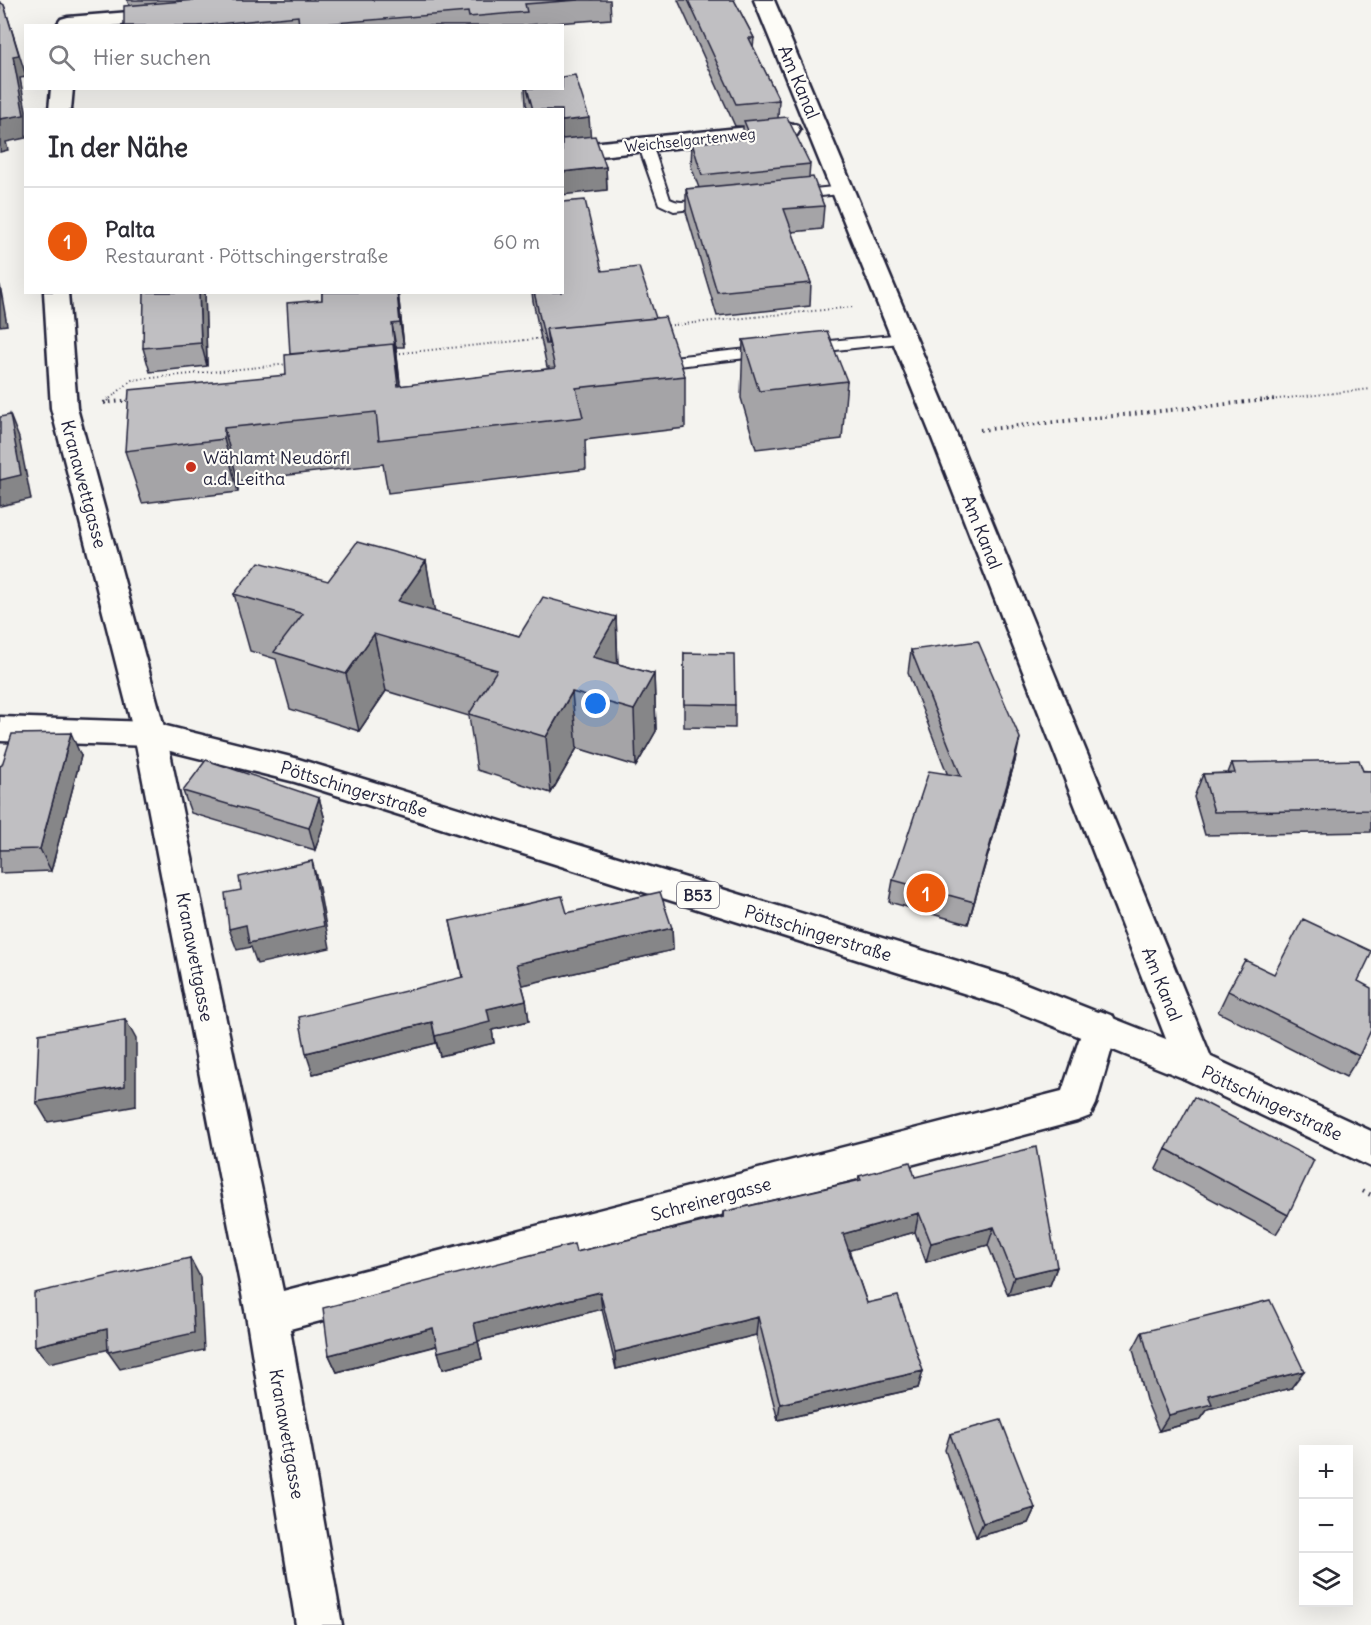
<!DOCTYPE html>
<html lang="de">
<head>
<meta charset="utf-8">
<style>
	body { margin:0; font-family:Delius,sans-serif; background:#f2f2f3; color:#2b2b33 }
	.controls { position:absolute; right:18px; bottom:18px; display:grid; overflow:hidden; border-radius:0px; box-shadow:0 6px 24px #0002 }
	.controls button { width:54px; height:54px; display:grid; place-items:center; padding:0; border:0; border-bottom:2px solid #e1e1e2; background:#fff; color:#2b2b33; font:30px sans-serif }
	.you { position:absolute; left:596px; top:704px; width:21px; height:21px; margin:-15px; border:4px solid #fff; border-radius:50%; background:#1a73e8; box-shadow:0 0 0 9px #1a73e833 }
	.badge { display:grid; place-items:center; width:39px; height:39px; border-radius:50%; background:#ea580c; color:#fff; font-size:20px; font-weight:700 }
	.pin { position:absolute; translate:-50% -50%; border:3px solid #fff; box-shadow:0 2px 6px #0006 }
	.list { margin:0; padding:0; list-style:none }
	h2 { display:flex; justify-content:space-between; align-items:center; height:78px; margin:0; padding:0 24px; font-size:26px }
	h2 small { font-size:20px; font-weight:400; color:#7c7c81 }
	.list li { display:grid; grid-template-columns:39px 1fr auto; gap:18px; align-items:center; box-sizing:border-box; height:108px; padding:0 24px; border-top:2px solid #e1e1e2 }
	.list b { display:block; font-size:22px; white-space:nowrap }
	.list p { margin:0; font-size:20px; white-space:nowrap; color:#7c7c81 }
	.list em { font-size:20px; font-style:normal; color:#7c7c81 }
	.icon { flex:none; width:33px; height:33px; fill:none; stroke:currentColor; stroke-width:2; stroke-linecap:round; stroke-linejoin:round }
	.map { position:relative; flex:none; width:1371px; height:1625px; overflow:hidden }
	.search { position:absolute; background:#fff; box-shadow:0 6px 24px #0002; left:24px; top:24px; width:540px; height:66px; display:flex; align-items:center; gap:15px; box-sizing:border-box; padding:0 21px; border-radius:0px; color:#7c7c81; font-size:22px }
	.panel { position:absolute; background:#fff; box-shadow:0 6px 24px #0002; left:24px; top:108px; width:540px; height:186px; border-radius:0px }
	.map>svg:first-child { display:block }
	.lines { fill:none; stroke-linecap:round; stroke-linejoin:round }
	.lane-casing { stroke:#22223b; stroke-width:4 }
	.street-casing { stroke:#22223b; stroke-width:5 }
	.primary-casing { stroke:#22223b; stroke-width:5 }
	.path-far2 { stroke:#22223b; stroke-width:2; stroke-dasharray:1 3; stroke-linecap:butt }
	.path-far1 { stroke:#22223b; stroke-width:4; stroke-dasharray:1.5 4.5; stroke-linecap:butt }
	.path { stroke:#22223b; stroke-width:4.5; stroke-dasharray:1.5 5; stroke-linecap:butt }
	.lane { fill:#fdfcf7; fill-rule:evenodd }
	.street { fill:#fdfcf7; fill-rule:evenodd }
	.primary { fill:#fdfcf7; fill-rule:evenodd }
	.wall { fill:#a5a4a7; stroke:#22223b; stroke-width:1.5 }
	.shaded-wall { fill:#868688; stroke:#22223b; stroke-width:1.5 }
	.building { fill:#c0bfc2; stroke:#22223b; stroke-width:1.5 }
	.poi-dot { fill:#c8321e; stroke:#fdfcf7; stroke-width:2 }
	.labels { text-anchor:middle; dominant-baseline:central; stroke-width:4.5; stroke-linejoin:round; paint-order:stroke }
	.far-street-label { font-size:15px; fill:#22223b; stroke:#fdfcf7 }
	.shield { fill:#fdfcf7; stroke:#646373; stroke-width:1.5 }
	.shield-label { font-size:16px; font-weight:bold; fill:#22223b }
	.street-label { font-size:18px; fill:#22223b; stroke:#fdfcf7 }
	.poi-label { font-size:18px; fill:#22223b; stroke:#fdfcf7; text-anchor:start }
</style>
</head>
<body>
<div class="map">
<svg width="1371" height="1625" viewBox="0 0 1371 1625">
	<rect width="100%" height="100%" fill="#f4f3ef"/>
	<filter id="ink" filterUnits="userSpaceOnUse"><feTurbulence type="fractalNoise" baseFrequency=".0167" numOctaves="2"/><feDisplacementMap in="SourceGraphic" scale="12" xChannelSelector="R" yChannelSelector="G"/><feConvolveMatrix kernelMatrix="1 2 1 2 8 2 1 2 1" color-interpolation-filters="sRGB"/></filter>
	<g filter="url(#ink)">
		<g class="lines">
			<g class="lane-casing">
				<path id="lane" d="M645,140l7,4 18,55c15,9 37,-7 50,4l-2,3 -44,5 -15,-7 -21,-60z
					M844,186l7,4 -2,3 -56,6 -7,-4 7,-4z
					M904,334l8,5 -3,3 -101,11 -8,-5 8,-5z
					M767,347l5,2 3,3 -3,3 -119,14 -8,-5 8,-5z"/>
			</g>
			<g class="street-casing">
				<path id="street" d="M754,0h20l182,433 259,634 -6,11 -13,5 -13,-5 -6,-11 -247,-634z
					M167,9l7,2 3,4 -3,4 -62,7h-52l-2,-3 3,-4 7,-2z
					M51,88h22l-2,22h-22z
					M789,123l8,2 3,5 -3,5 -235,25v-14z
					M44,292h24l9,116 89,326 117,557 779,-200 25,-75 13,-5 13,5 5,11 -22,77 -6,12 -13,5 -787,208 52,296h-46l-50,-310 -112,-581 -83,-326z"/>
			</g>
			<g class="primary-casing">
				<path id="primary" d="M0,717l150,5 145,36 711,218 203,80 162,75v36l-188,-89 -185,-74 -703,-222 -145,-36 -150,-5z"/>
			</g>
			<path class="path-far2" d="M664,326l189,-19
				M392,354l154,-16
				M107,401l25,-21 157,-16
				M126,401l6,-1
				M1260,401l111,-12"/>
			<path class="path-far1" d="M104,403l5,-4
				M104,403l28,-3
				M980,430l295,-31"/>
			<path class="path" d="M1363,1191l8,4"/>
			<use href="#lane" class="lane"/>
			<use href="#street" class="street"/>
			<use href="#primary" class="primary"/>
		</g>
		<path class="wall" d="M127,0h483l1,19 -83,6v1h-404l5,-21z
			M678,0h56l20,38 -1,9 26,53 -1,18 32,46 -1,13 15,29 -2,23 -30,3 19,51 -1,23 -93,10 -31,-104v-23l13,-1 -8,-22 1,-23 51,-5v-12h-8z
			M525,88h37l28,48 16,31 1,23 -45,-80h-34l-2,-6z
			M602,271l54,47 29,58v52l-100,12 1,29 -198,24 -5,-29 -145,17v11l-96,11 -17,-52 161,-76 4,-21 32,-54v-8h76l6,55h-8l4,39 149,-17v-2h-2l-14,-66 -1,-9h30z
			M205,292l2,74 -57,6 -7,-24z
			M743,340l104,41 -5,58 -86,10 -15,-51z
			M426,561l8,51 85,24 97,-19 2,47 36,10 2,57 -20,35 -59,-18 -26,45 -74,-23 -8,-54 -83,-25 -27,40 -69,-22 -14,-50 -26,-8 -16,-57 94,-13z
			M911,650l104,111 -47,163 -79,-22 4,-22 54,-107 -39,-100z
			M684,653l51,52v23l-51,-1z
			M81,756l-30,115 -51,2v-107z
			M1232,763l139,8v61l-166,3 -11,-38 9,-23 25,-1z
			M183,791l136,7 6,22 -10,30 -124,-37z
			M567,913l105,15 1,22 -151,35 4,15 3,21 -37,9 2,13 -54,13 -4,-13 -123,31 149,-97 -12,-56z
			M1274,974l85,82 -13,21 -128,-65 10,-21z
			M1166,1149l122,66 -12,19 -120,-65z
			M859,1176l56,1 142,90 -7,18 -42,10 -20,-50 -62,17 -11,-30 -66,18 18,53 56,68 -5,17 -140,32 -22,-85 -140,34 -14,-60 -124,32 4,18 -39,10 -6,-23 -100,26 -8,-17 247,-103 146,-35 1,-5 135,-32z
			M1142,1332l149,56 -83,21 -8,11 -41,11 -13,-31 -13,-51z
			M950,1434l85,74 -7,15 -52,14 -31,-87z"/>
		<path class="shaded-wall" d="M4,5l22,71v1l-6,1 6,32v28l-20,4 2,8 -8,2v-33l13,-63z
			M589,118l2,23 -29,3v-23z
			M606,167l1,23 -45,5v-23z
			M0,285l7,40 -7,1z
			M199,292h6l2,74 -6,-23z
			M397,292h1l6,55 -4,-24z
			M392,324l4,23 4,35 -4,-24z
			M393,344l9,52 5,42 -9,-52z
			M10,415l9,23 12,61 -31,7v-26z
			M224,428l14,53v11l-14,-53z
			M426,561l10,58 -38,-18z
			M616,617l2,57 -25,-17z
			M374,634l12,57 -27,40 -13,-57z
			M654,674l2,57 -20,35 -2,-56z
			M572,692l5,56 -26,45 -5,-56z
			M71,733l10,23 -30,115 -11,-22z
			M1020,738l-5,23 -47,163 6,-22z
			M319,798l6,22 -10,30 -6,-22z
			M312,861l6,22 12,65 -73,16 -6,-17 -14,3 -8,-21z
			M672,928l1,22 -154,36 -3,-22z
			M526,1000l3,21 -37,9 2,13 -54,13 -5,-20 52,-27z
			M125,1019l11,20v67l-88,16 -12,-20z
			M432,1022l4,21 -123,31 -7,-21z
			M919,1213l-4,19 -75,21 3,-19z
			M994,1227l-6,18 -62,17 5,-19z
			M190,1258l10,19 4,73 -84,19 -12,-17z
			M1057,1267l-7,18 -42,10 6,-18z
			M600,1292l2,17 -124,32 4,18 -39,10 -5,-17 36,-29z
			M758,1317l-2,18 -140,34 -1,-17z
			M433,1328l6,17 -102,27 -8,-17z
			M107,1329l12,18 -70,16 -14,-17z
			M923,1371l-5,17 -140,32 2,-16z
			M1304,1371l-13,17 -83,21 -8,11 -41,11 10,-16 39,-20z
			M1035,1508l-7,15 -52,14 7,-14z"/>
		<path class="building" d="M195,0h384l-54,4 2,8 -58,5 -1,-5 -169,14 -1,-10 -100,10h-74v-20z
			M688,0h46l20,38h-5l30,62 -43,4z
			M0,2l4,3 15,50 -6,1 11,59 -24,4z
			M575,75l14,43 -27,3v-11h-29l-6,-22h35v-11z
			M787,117l23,47 -108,11 -10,-32 59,-5 -7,-17z
			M595,136l11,31 -44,5v-33z
			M813,177l11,29 -40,3 27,74 -94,9 -31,-103z
			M585,200l17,71 37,-4 17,51 -110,11 2,15h-2l-12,-52h28v-90z
			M144,292h55l2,51 -58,5z
			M322,292h75l3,31 -8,1 4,34 -3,-14 -103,10 -3,-51 35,-3z
			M665,317l20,59 -109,12 7,29 -204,23 -3,-28 -152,16v11l-99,12 4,-61 157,-15 -1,-20 108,-11 5,42 157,-18 -9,-39z
			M827,331l20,50 -88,10 -16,-51z
			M10,415l11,60 -21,5v-63z
			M357,542l69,19 -28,40 121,35 24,-39 73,20 -23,40 61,17 -20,36 -62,-18 -26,45 -77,-23 28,-44 -123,-36 -28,40 -72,-22 29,-38 -69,-20 25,-32 69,19z
			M978,641l42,97 -46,164 -81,-22 36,-109 32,5 -50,-126z
			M684,653l50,1 1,51 -51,-1z
			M71,733l-31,116 -40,1v-84l2,-1 10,-31z
			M206,760l113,38 -10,30 -126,-37z
			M1359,760l4,11h8v39l-157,2 -11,-38 32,-1 -3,-10z
			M312,861l12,65 -75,17 -3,-18 -17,4 -4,-36 16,-3 -2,-13z
			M660,892l12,36 -156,36 10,36 -39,9 3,13 -55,14 -3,-14 -126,31 -7,-36 164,-40 -13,-56 112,-25 5,17z
			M1303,919l68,32v3l-13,27 13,7v42l-12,26 -131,-65 17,-31 29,14z
			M125,1019v67l-89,16 3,-68z
			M1194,1097l120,63 -26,55 -122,-66z
			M1036,1147l21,120 -43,10 -20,-50 -63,16 -12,-30 -76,21 24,69 31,-7 25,75 -143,33 -22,-87 -143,35 -15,-60 -126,31 4,19 -40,10 -5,-24 -104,27 -6,-47 251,-64 2,8 148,-35 -1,-5 138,-32 -2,-4 51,-14 5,15z
			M190,1258l4,75 -86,19 -1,-23 -72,17 -1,-53z
			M1270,1300l34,71 -96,24 4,9 -43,11 -13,-32 -14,-51z
			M1001,1420l34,88 -52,15 -33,-89z"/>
	</g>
	<circle class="poi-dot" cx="191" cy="467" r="6"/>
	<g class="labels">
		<g class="far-street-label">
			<text transform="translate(690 140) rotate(-6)">Weichselgartenweg</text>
		</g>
		<rect class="shield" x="677" y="882" width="42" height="26" rx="4.5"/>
		<g class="shield-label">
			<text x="698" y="895">B53</text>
		</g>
		<g class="street-label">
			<text transform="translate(799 82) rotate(67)">Am Kanal</text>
			<text transform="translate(84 484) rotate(75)">Kranawettgasse</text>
			<text transform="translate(982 532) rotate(68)">Am Kanal</text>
			<text transform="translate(354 789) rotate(17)">Pöttschingerstraße</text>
			<text transform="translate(818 933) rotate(17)">Pöttschingerstraße</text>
			<text transform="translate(195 957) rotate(79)">Kranawettgasse</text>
			<text transform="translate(1162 984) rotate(68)">Am Kanal</text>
			<text transform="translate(1272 1103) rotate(25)">Pöttschingerstraße</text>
			<text transform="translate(711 1199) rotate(-15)">Schreinergasse</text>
			<text transform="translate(287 1434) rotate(80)">Kranawettgasse</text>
		</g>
		<g class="poi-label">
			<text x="203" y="457">Wählamt Neudörfl<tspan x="203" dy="21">a.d. Leitha</tspan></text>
		</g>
	</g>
</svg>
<div class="controls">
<button>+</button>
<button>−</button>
<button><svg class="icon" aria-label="layers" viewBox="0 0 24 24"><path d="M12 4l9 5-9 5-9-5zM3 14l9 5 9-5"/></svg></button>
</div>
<div class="you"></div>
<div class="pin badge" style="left:926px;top:893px">1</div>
<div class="search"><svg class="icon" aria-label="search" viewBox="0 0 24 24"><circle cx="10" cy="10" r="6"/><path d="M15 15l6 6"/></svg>Hier suchen</div>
<section class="panel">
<h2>In der Nähe<small></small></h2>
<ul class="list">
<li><span class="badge">1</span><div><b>Palta</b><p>Restaurant · Pöttschingerstraße</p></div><em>60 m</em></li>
</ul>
</section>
</div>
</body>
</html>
